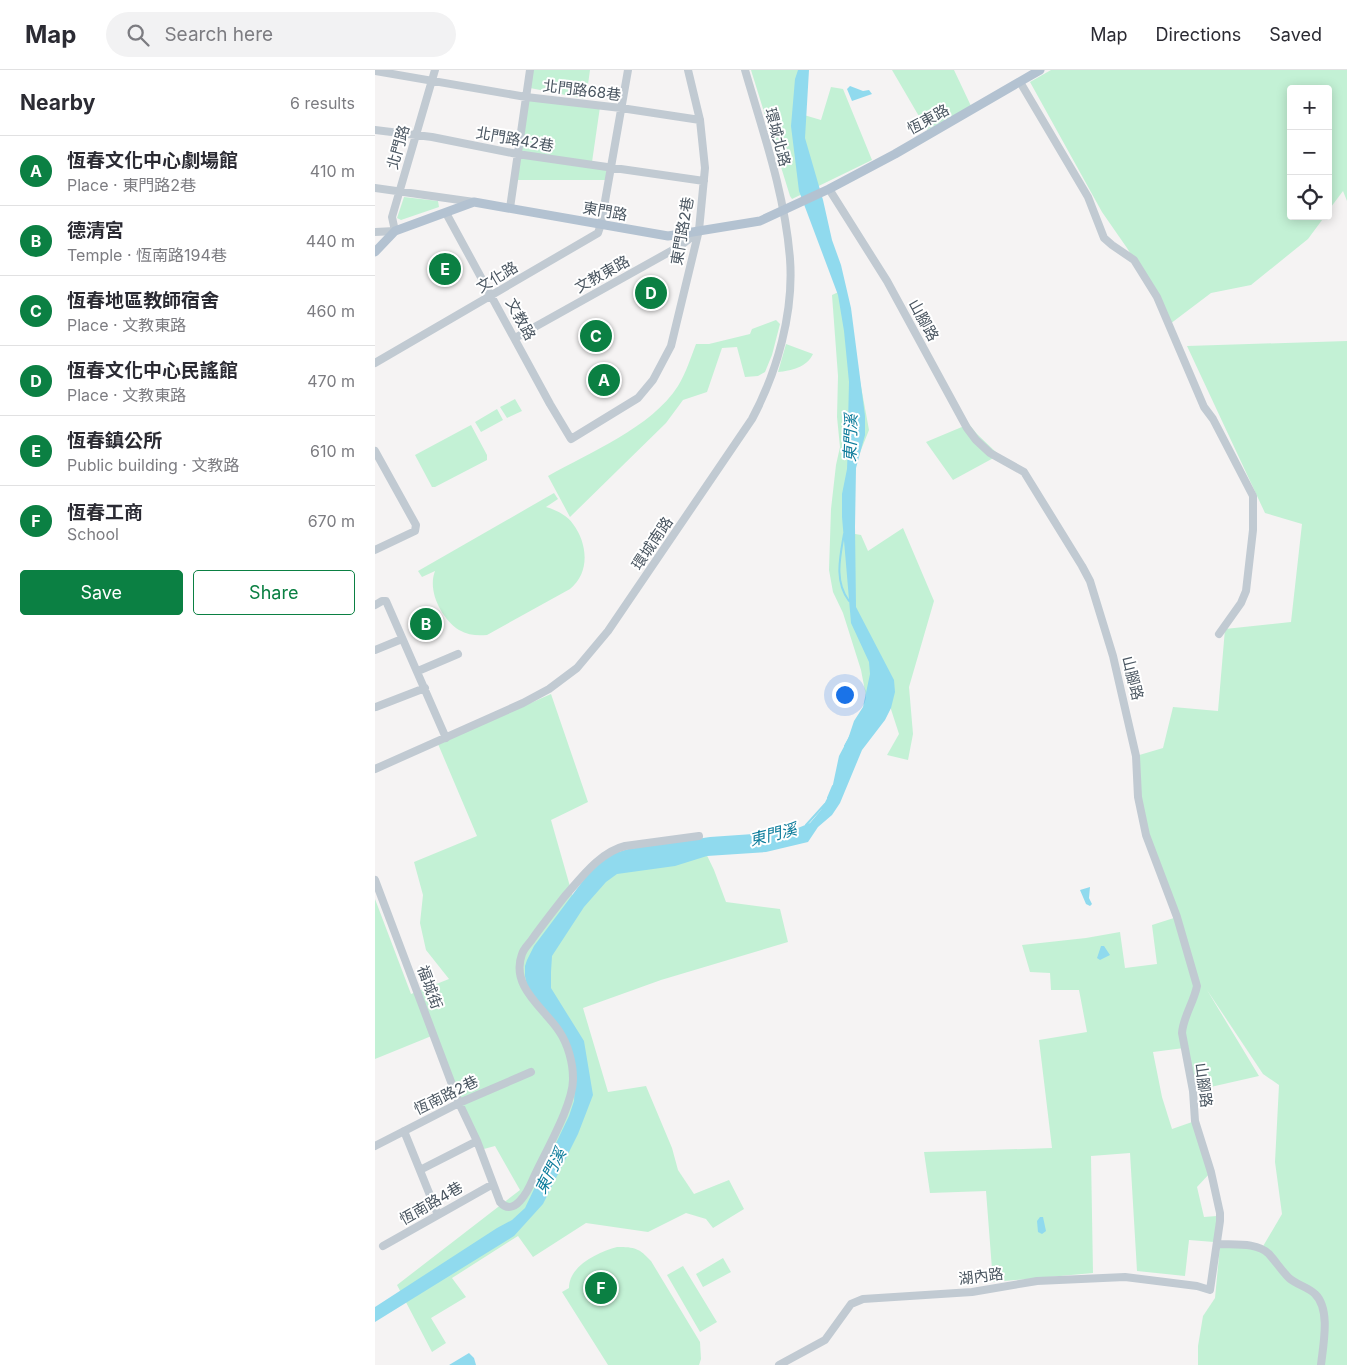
<!DOCTYPE html>
<html lang="en">
<head>
<meta charset="utf-8">
<style>
	body { margin:0; font-family:Inter,"Noto Sans TC",sans-serif; background:#f2f2f3; color:#2b2b33 }
	.controls { position:absolute; right:15px; top:15px; display:grid; overflow:hidden; border-radius:5px; box-shadow:0 2px 12px #0003 }
	.controls button { width:45px; height:45px; display:grid; place-items:center; padding:0; border:0; border-bottom:1px solid #e1e1e2; background:#fff; color:#2b2b33; font:25px sans-serif }
	.you { position:absolute; left:469px; top:624px; width:18px; height:18px; margin:-12px; border:4px solid #fff; border-radius:50%; background:#1a73e8; box-shadow:0 0 0 8px #1a73e833 }
	.badge { display:grid; place-items:center; width:32px; height:32px; border-radius:50%; background:#0b8043; color:#fff; font-size:16px; font-weight:700 }
	.pin { position:absolute; translate:-50% -50%; border:2px solid #fff; box-shadow:0 1px 5px #0006 }
	.list { margin:0; padding:0; list-style:none }
	h2 { display:flex; justify-content:space-between; align-items:center; height:65px; margin:0; padding:0 20px; font-size:21px }
	h2 small { font-size:16px; font-weight:400; color:#7c7c81 }
	.list li { display:grid; grid-template-columns:32px 1fr auto; gap:15px; align-items:center; box-sizing:border-box; height:70px; padding:0 20px; border-top:1px solid #e1e1e2 }
	.list b { display:block; font-size:19px; white-space:nowrap }
	.list p { margin:0; font-size:16px; white-space:nowrap; color:#7c7c81 }
	.list em { font-size:16px; font-style:normal; color:#7c7c81 }
	.actions { display:flex; gap:10px; padding:15px 20px }
	.actions a { flex:1; padding:11px 0; border:1px solid #0b8043; border-radius:5px; text-align:center; font-size:18px; color:#0b8043 }
	.actions .main { background:#0b8043; color:#fff }
	.icon { flex:none; width:28px; height:28px; fill:none; stroke:currentColor; stroke-width:2; stroke-linecap:round; stroke-linejoin:round }
	.map { position:relative; flex:none; width:972px; height:1295px; overflow:hidden }
	header { display:flex; align-items:center; gap:30px; box-sizing:border-box; height:70px; padding:0 25px; background:#fff; border-bottom:1px solid #e1e1e2 }
	header strong { font-size:24px }
	nav { display:flex; gap:28px; margin-inline-start:auto; font-size:18px }
	.search { width:350px; height:45px; background:#f2f2f3; display:flex; align-items:center; gap:12px; box-sizing:border-box; padding:0 18px; border-radius:28px; color:#7c7c81; font-size:19px }
	main { display:flex }
	aside { flex:1; background:#fff }
	.map>svg:first-child { display:block }
	.green { fill:#c3f1d5 }
	.water { fill:#90daee }
	.lines { fill:none; stroke-linecap:round; stroke-linejoin:round }
	.stream { stroke:#90daee; stroke-width:2 }
	.minor { stroke:#c1cad2; stroke-width:8 }
	.major { stroke:#b3c2d1; stroke-width:9 }
	.labels { text-anchor:middle; dominant-baseline:central; stroke-width:4; stroke-linejoin:round; paint-order:stroke }
	.street-label { font-size:15px; fill:#4a5661; stroke:#fff }
	.water-label { font-size:16px; font-style:italic; fill:#0c7c9b; stroke:#fff }
</style>
</head>
<body>
<header>
<strong>Map</strong>
<div class="search"><svg class="icon" aria-label="search" viewBox="0 0 24 24"><circle cx="10" cy="10" r="6"/><path d="M15 15l6 6"/></svg>Search here</div>
<nav><a>Map</a><a>Directions</a><a>Saved</a></nav>
</header>
<main>
<aside>
<h2>Nearby<small>6 results</small></h2>
<ul class="list">
<li><span class="badge">A</span><div><b>恆春文化中心劇場館</b><p>Place · 東門路2巷</p></div><em>410 m</em></li>
<li><span class="badge">B</span><div><b>德清宮</b><p>Temple · 恆南路194巷</p></div><em>440 m</em></li>
<li><span class="badge">C</span><div><b>恆春地區教師宿舍</b><p>Place · 文教東路</p></div><em>460 m</em></li>
<li><span class="badge">D</span><div><b>恆春文化中心民謠館</b><p>Place · 文教東路</p></div><em>470 m</em></li>
<li><span class="badge">E</span><div><b>恆春鎮公所</b><p>Public building · 文教路</p></div><em>610 m</em></li>
<li><span class="badge">F</span><div><b>恆春工商</b><p>School</p></div><em>670 m</em></li>
</ul>
<div class="actions"><a class="main">Save</a><a>Share</a></div>
</aside>
<div class="map">
<svg width="972" height="1295" viewBox="0 0 972 1295">
	<rect width="100%" height="100%" fill="#f5f3f3"/>
	<path class="green" d="M157,0h58l-4,29 -56,-11z
		M376,0h48l5,45 17,5 10,-33 12,2 29,71 -80,39 -2,-3z
		M517,0h62l17,36 -44,24z
		M676,0h296v131l-4,-10 -15,20v-122h-37v127h34l-17,23 -57,46 -40,8 -41,31 -21,-40 -22,-36 -25,-36 -72,-130z
		M154,24l71,13 -8,55 15,4 -1,14h-90z
		M29,127l34,4 1,6 -38,13 -4,-2z
		M470,219l15,92 9,49 -12,30 -13,72 17,3 7,16 35,-23 31,73 -25,86 4,47 -5,26 -21,-5 12,-21 -12,-37 -21,-1 -5,-26 -18,-57 -10,-21 -4,-22 2,-61 5,-44 4,-18 -3,-30 1,-41 -6,-81z
		M401,250l4,4 -8,31 -7,17 -7,4 -13,1 -8,-30 -15,1 -15,44 -24,8 -17,23 -96,94 -22,-41c42,-24 103,-48 130,-90 8,-13 13,-29 18,-42h13l41,-10 2,-5z
		M972,271v1024h-149v-19l5,-30 12,-18 5,-52 42,2 20,-34 -7,-52 4,-77 -16,-11 -56,-84 52,86 -66,15 -9,-43 -31,4 9,45 10,32 23,-8 16,51 -14,15 7,30 13,-1 -3,26 -25,-2 -4,36 -48,-5 -7,-118 -39,3 2,117 -100,9 -7,-91 -56,2 -6,-41 128,-4 -13,-108 48,-8 -8,-42h-28l-1,-17 -20,-1 -8,-27 64,-7 34,-6 5,36 32,-4 -5,-39 25,-8 -31,-82 -10,-79 27,-8 10,-41 45,4 7,-82 66,-7 11,-98 -37,-11 -78,-167z
		M411,274l27,10c-6,13 -22,17 -35,18z
		M140,329l7,12 -15,7 -7,-11z
		M122,339l6,11 -22,12 -6,-10z
		M594,354l8,10 22,21 -46,25 -27,-38z
		M96,355l16,30v5l-52,27h-3l-17,-32z
		M179,423l4,6 -12,8c10,3 21,8 27,17 15,20 17,49 -3,65l-83,46c-10,1 -19,0 -28,-5 -17,-11 -32,-39 -24,-59l-13,6 -4,-6z
		M176,624l37,108 -37,18 24,84 20,-27 106,-34 13,27 12,32 54,7 8,33 -127,38 -78,28 25,84 38,-6 26,62 6,22 16,24 35,-14 15,29 -31,19 -7,-9 -20,-6 -38,19 -62,-9 -53,34 -15,-21 -66,42 14,19 -35,21 15,25 -14,9 -35,-67 123,-95 -25,-44 -15,4 -46,-115 -59,24v-160l36,95 38,-15 -23,-29 -6,-27 3,-28 -9,-33 63,-26 -39,-92z
		M242,1177c18,0 22,1 34,14l49,81 1,17 -2,6h-91l-46,-73 7,-4c0,-23 30,-36 48,-41z
		M348,1188l8,14 -28,15 -7,-13z
		M308,1196l34,56 -17,10 -33,-57z"/>
	<path class="water" d="M423,0h11l-4,68 18,62 9,40 9,25 10,43 14,108v19l-9,33 -1,59 1,80 38,73 1,12 -4,16 -6,12 -23,30 -22,53 -8,12 -14,12 -10,15 -42,10 -59,4 -32,10 -58,8 -11,8 -22,25 -32,49 -1,16v16l33,53 9,54 -15,39 -35,70 -29,32 -139,86v-15l122,-79 15,-8 13,-12 44,-92 5,-15 1,-16 -3,-32 -45,-67 -2,-10v-10l2,-6 7,-14 51,-68 19,-20 11,-5 13,-4 82,-12 70,-5 18,-4 12,-5 11,-13 11,-21 7,-33 9,-17 6,-18 9,-14 7,-33 -1,-12 -18,-39 -9,-106v-23l5,-25 3,-77 -6,-61 -6,-36 -39,-104 -8,-65 4,-47z
		M475,16l13,5 6,-1 3,4 -20,7 -5,-12z
		M715,817l-1,11 3,6 -2,2 -4,-2 -6,-14z
		M726,876h3l6,9 -10,5 -3,-2z
		M665,1147h3l3,14 -4,3 -4,-2 -1,-11z
		M94,1283l5,5 2,7h-27z"/>
	<g class="lines">
		<path class="stream" d="M474,354l1,-42
			M469,464c-4,23 -10,47 5,67
			M470,676l6,-11
			M453,728l5,-12
			M431,755l19,-21"/>
		<path class="minor" d="M0,1l151,26 95,11 79,12
			M645,12l68,115 16,41 8,7 22,15 23,37 47,110 9,12 40,77v34l-7,61 -5,12 -22,31
			M0,60l57,7 85,17 187,27
			M0,118l99,14
			M135,138l20,-138
			M71,143l104,191 21,35 67,-41 15,-18 18,-34 28,-116 6,-62 -5,-48 -12,-50
			M0,162l20,-1 -3,-14 43,-147
			M140,268l165,-92 19,-15
			M0,293l223,-130 3,-9 27,-154
			M0,381l41,74 -1,6 -40,19
			M0,535l7,-4h4l60,137
			M0,580l27,-11
			M43,601l40,-17
			M1,637l49,-19
			M0,699l148,-66 26,-14 28,-21 31,-37 144,-212c25,-47 42,-106 38,-160 -5,-65 -27,-127 -45,-189
			M0,810l84,223 18,38 23,61c14,16 28,-11 33,-23 11,-25 41,-75 40,-101 0,-15 -5,-34 -14,-47 -15,-23 -49,-44 -37,-77 2,-6 8,-11 11,-16 10,-14 21,-28 32,-42 16,-18 35,-44 60,-50l74,-10
			M29,1061l34,84
			M0,1076l84,-43 72,-31
			M45,1100l57,-29
			M843,1174c16,1 39,-2 51,10 7,8 13,17 20,24 8,7 19,9 26,16 16,15 8,52 6,71
			M8,1176l110,-62
			M404,1295l46,-25 26,-36 12,-5 109,-7 65,-11 88,-4 72,9 13,4 10,-69v-8l-9,-41 -16,-51 -2,-30 -11,-58c1,-16 12,-31 15,-47l-20,-69 -31,-82 -8,-38 -2,-41 -23,-100 -23,-75 -8,-15 -58,-94 -34,-19 -14,-13 -9,-12 -80,-147 -58,-92"/>
		<path class="major" d="M0,182l20,-21 79,-29 194,34 92,-15 69,-32 66,-35 145,-84"/>
	</g>
	<g class="labels">
		<g class="street-label">
			<text transform="translate(207 20) rotate(7)">北門路68巷</text>
			<text transform="translate(553 49) rotate(-29)">恆東路</text>
			<text transform="translate(403 67) rotate(75)">環城北路</text>
			<text transform="translate(140 69) rotate(10)">北門路42巷</text>
			<text transform="translate(23 77) rotate(-74)">北門路</text>
			<text transform="translate(230 141) rotate(10)">東門路</text>
			<text transform="translate(307 161) rotate(-80)">東門路2巷</text>
			<text transform="translate(227 204) rotate(-29)">文教東路</text>
			<text transform="translate(122 207) rotate(-31)">文化路</text>
			<text transform="translate(146 249) rotate(62)">文教路</text>
			<text transform="translate(549 250) rotate(61)">山腳路</text>
			<text transform="translate(277 473) rotate(-56)">環城南路</text>
			<text transform="translate(758 608) rotate(76)">山腳路</text>
			<text transform="translate(55 917) rotate(70)">福城街</text>
			<text transform="translate(829 1015) rotate(82)">山腳路</text>
			<text transform="translate(71 1025) rotate(-26)">恆南路2巷</text>
			<text transform="translate(56 1133) rotate(-30)">恆南路4巷</text>
			<text transform="translate(606 1206) rotate(-7)">湖內路</text>
		</g>
		<g class="water-label">
			<text transform="translate(475 368) rotate(-88)">東門溪</text>
			<text transform="translate(398 764) rotate(-14)">東門溪</text>
			<text transform="translate(175 1101) rotate(-63)">東門溪</text>
		</g>
	</g>
</svg>
<div class="controls">
<button>+</button>
<button>−</button>
<button><svg class="icon" aria-label="locate" viewBox="0 0 24 24"><circle cx="12" cy="12" r="6"/><path d="M12 2v4M12 18v4M2 12h4M18 12h4"/></svg></button>
</div>
<div class="you"></div>
<div class="pin badge" style="left:229px;top:310px">A</div>
<div class="pin badge" style="left:51px;top:554px">B</div>
<div class="pin badge" style="left:221px;top:266px">C</div>
<div class="pin badge" style="left:276px;top:223px">D</div>
<div class="pin badge" style="left:70px;top:199px">E</div>
<div class="pin badge" style="left:226px;top:1218px">F</div>
</div>
</main>
</body>
</html>
